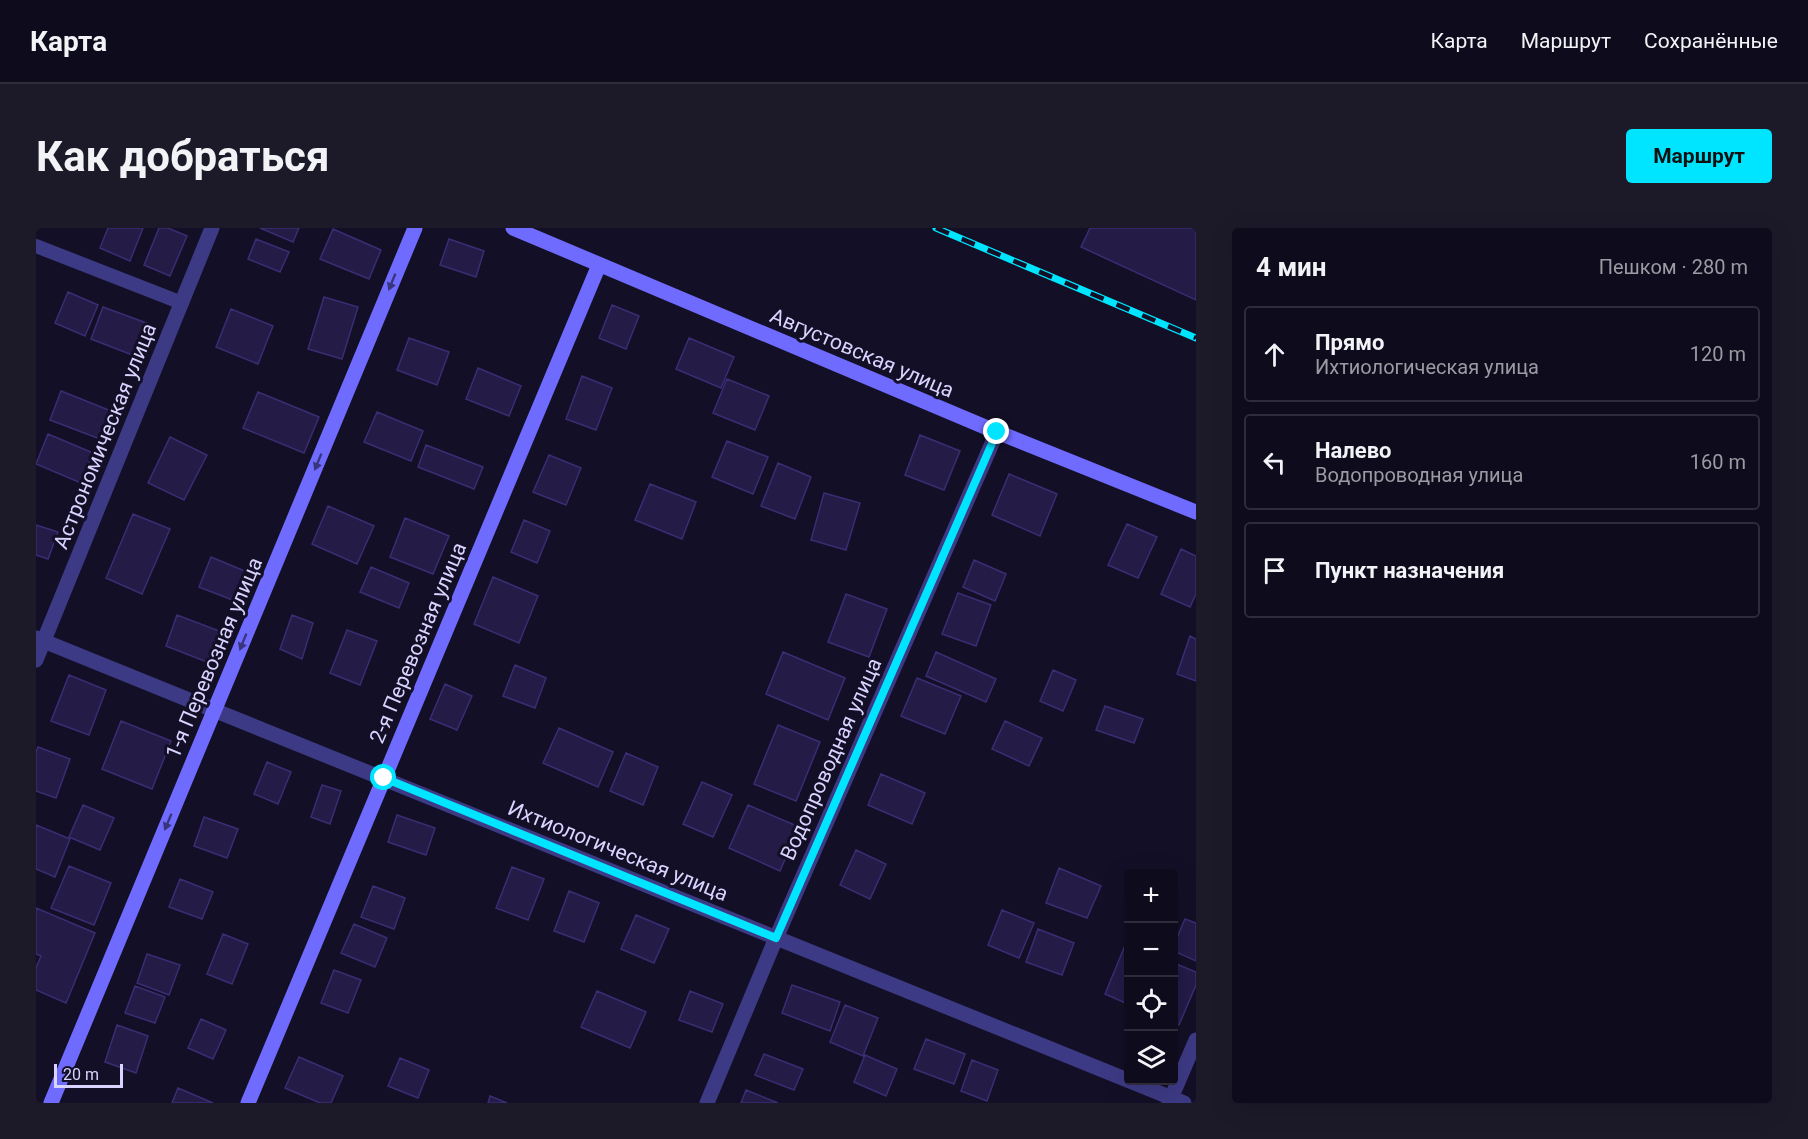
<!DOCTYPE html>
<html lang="ru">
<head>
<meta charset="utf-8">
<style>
	body { margin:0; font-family:Roboto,sans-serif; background:#1c1929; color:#f1f3f6 }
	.controls { position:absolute; right:18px; bottom:18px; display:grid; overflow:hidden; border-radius:6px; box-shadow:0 6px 24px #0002 }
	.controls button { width:54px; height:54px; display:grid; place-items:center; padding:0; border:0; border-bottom:2px solid #2e2b3b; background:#0e0b1c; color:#f1f3f6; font:30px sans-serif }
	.scale { position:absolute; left:18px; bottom:15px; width:69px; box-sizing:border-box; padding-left:6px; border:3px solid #d9d4ff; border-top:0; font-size:16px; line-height:21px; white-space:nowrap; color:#d9d4ff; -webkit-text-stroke:4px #130f26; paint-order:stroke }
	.stop { position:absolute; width:18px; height:18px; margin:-14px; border:4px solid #00e5ff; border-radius:50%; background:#fff }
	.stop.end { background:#00e5ff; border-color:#fff; box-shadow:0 2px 6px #0008 }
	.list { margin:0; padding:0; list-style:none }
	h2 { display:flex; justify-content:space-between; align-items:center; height:78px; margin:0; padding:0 24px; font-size:26px }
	h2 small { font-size:20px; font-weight:400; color:#9b9ba3 }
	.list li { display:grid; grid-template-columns:39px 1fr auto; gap:18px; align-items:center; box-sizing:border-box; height:96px; margin:0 12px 12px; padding:0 12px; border:2px solid #2e2b3b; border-radius:6px }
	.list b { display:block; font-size:22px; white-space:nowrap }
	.list p { margin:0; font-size:20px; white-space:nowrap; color:#9b9ba3 }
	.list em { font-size:20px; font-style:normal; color:#9b9ba3 }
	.icon { flex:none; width:33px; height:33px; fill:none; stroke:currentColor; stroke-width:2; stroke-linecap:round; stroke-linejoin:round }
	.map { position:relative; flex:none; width:1160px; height:875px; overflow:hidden; border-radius:6px }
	header { display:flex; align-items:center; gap:36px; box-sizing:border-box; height:84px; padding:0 30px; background:#0e0b1c; border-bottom:2px solid #2e2b3b }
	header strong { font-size:28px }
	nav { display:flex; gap:33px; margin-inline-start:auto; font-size:21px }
	.intro { display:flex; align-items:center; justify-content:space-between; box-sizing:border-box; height:144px; padding:0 36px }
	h1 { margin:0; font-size:42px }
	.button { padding:15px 27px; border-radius:6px; background:#00e5ff; color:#111; font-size:21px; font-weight:700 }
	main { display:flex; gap:36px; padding:0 36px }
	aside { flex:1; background:#0e0b1c; border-radius:6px; box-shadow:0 6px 24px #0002 }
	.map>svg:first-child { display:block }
	.building { fill:#241b47; stroke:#3b2d73; stroke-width:1.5 }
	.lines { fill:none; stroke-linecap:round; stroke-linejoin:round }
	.lane { stroke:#3d3a85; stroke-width:14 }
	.street { stroke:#3d3a85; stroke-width:15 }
	.secondary { stroke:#6f6bff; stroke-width:15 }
	.rail-casing { stroke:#00e5ff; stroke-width:7 }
	.rail { stroke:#130f26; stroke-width:4.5; stroke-dasharray:14; stroke-linecap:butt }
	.oneway { fill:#38347d }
	.route { stroke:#00e5ff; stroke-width:8 }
	.labels { text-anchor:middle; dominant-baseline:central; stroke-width:6; stroke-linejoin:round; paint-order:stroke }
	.street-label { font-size:21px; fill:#d9d4ff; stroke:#130f26 }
</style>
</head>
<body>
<header>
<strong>Карта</strong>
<nav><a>Карта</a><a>Маршрут</a><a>Сохранённые</a></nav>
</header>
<div class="intro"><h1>Как добраться</h1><a class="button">Маршрут</a></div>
<main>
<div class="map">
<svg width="1160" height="875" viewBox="0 0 1160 875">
	<rect width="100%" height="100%" fill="#130f26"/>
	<path class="building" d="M72,0h35l-13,33 -30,-13z
		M123,0h9l19,8 -17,40 -26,-11z
		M224,0h39l-6,14z
		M1054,0h106v72l-115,-53z
		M297,1l48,21 -12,29 -49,-20z
		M220,11l33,13 -9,20 -32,-13z
		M413,11l35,12 -8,26 -36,-12z
		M32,64l30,13 -13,31 -30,-13z
		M288,69l34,10 -16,52 -34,-10z
		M576,77l27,11 -13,33 -27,-11z
		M67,79l49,18 -12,33 -49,-19z
		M195,81l42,17 -15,38 -42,-17z
		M373,110l40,14 -12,33 -40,-15z
		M653,110l45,19 -13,31 -45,-19z
		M442,140l43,18 -12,30 -43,-17z
		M546,148l30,12 -16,42 -30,-11z
		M691,151l42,17 -14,34 -42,-17z
		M25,163l50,20 -11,28 -50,-19z
		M222,164l61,25 -15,36 -61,-25z
		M341,184l46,19 -12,30 -47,-19z
		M12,206l45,19 -12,30 -45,-19z
		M884,207l40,16 -16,39 -39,-15z
		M134,209l37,18 -23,45 -36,-17z
		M691,213l41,16 -15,37 -41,-17z
		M390,217l57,22 -9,22 -56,-22z
		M513,227l32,13 -15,37 -33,-13z
		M742,235l33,14 -16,42 -34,-13z
		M973,246l48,20 -17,42 -48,-21z
		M614,256l46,18 -14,37 -47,-19z
		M788,265l36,10 -14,47 -35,-10z
		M292,278l46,20 -17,38 -45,-20z
		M97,286l37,15 -28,65 -36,-16z
		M369,290l44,18 -16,38 -43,-17z
		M488,292l26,11 -13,32 -26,-11z
		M1091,296l30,13 -19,41 -30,-13z
		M0,297l22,7 -10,27 -12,-4z
		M1145,321l15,7v38l-6,13 -29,-13z
		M175,329l36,15 -12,29 -36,-14z
		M938,332l32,14 -11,27 -32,-14z
		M335,339l38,16 -10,25 -39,-16z
		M457,349l45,19 -19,47 -45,-19z
		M922,365l33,12 -15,41 -34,-12z
		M810,366l41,15 -18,48 -41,-15z
		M141,387l42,16 -12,31 -41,-16z
		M256,387l21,8 -11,36 -22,-10z
		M311,402l30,11 -17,44 -30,-12z
		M1154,408l6,3v42l-19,-7z
		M747,424l62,26 -17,42 -62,-26z
		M900,424l60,27 -10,23 -60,-26z
		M479,437l31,13 -11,30 -32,-12z
		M1017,442l23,10 -13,31 -23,-10z
		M33,447l37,15 -17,45 -38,-14z
		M881,450l44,18 -16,38 -44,-18z
		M409,456l27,12 -15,34 -27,-11z
		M1069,478l38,13 -9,24 -38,-13z
		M85,493l50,20 -19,48 -50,-20z
		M969,493l37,17 -13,28 -37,-17z
		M742,497l42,17 -24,59 -42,-17z
		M523,500l54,24 -15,35 -55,-24z
		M2,519l32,12 -14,39 -20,-7v-39z
		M590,525l32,14 -15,38 -33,-14z
		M231,534l24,10 -13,32 -24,-10z
		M845,546l44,19 -13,31 -44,-19z
		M666,554l30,13 -19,42 -30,-13z
		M286,557l19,6 -11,33 -19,-7z
		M47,577l31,13 -14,32 -31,-13z
		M712,577l51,22 -19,44 -51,-23z
		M361,587l38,13 -9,27 -38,-13z
		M168,589l34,12 -11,29 -33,-12z
		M0,597l34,14 -15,38 -19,-8z
		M820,622l30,14 -16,35 -30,-14z
		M33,638l42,17 -17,42 -43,-17z
		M476,639l32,12 -16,41 -32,-12z
		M1023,640l42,18 -14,32 -41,-15z
		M144,651l33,13 -11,27 -33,-12z
		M337,658l32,12 -11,31 -33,-12z
		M533,663l30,12 -15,39 -30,-11z
		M0,680l59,25 -29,70 -30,-13v-22l5,-12 -5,-2z
		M966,682l32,13 -15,35 -31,-13z
		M600,687l33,14 -15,34 -33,-14z
		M1149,691l11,4v38l-22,-10v-6z
		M318,696l33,14 -12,29 -34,-14z
		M1002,701l36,14 -12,32 -36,-13z
		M187,706l25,10 -16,40 -25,-10z
		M1090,715l2,1v60l-23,-10z
		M111,726l33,11 -11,30 -32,-12z
		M1138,735l22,9v13l-17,40 -5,-3z
		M298,742l27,10 -13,33 -27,-10z
		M756,757l48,17 -10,29 -48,-18z
		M99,758l30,11 -10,26 -30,-10z
		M561,763l49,21 -16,36 -49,-21z
		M654,763l33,13 -11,28 -33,-12z
		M809,777l33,13 -15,38 -33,-14z
		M165,791l25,11 -13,29 -25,-11z
		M81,797l31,11 -12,37 -31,-11z
		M890,811l39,15 -11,30 -40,-15z
		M728,826l39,15 -9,21 -39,-15z
		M829,827l32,14 -11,27 -32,-14z
		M263,829l44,19 -12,27h-11l-35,-15z
		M364,830l29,12 -11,28 -30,-12z
		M936,832l26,10 -11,31 -26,-10z
		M142,860l35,15h-41z
		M710,862l32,13h-37z
		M454,868l17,7h-19z"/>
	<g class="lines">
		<path class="lane" d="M0,18l146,57"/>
		<path class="street" d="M0,410l1148,465
			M0,432l176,-432
			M671,875l69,-165 221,-506
			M1133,875l27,-63"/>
		<path class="secondary" d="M477,0l484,204 199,80
			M15,875l364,-875
			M212,875l351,-838"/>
		<g class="rail-casing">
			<path id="rail" d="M900,0l260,110"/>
		</g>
		<use href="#rail" class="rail"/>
	</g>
	<defs><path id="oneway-solid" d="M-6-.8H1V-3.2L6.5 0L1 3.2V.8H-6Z" transform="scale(1.5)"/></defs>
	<g class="oneway">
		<use href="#oneway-solid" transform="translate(356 54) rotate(112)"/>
		<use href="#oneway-solid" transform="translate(282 234) rotate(112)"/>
		<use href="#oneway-solid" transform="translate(207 414) rotate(112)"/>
		<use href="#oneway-solid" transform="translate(132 594) rotate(113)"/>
	</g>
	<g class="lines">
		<path class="route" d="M348,550l392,160 221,-506"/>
	</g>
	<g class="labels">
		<g class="street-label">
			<text transform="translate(826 125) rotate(23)">Августовская улица</text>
			<text transform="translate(69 208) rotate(-68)">Астрономическая улица</text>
			<text transform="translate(382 415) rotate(-67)">2-я Перевозная улица</text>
			<text transform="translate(178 430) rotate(-67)">1-я Перевозная улица</text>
			<text transform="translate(795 531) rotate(-66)">Водопроводная улица</text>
			<text transform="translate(582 623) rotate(22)">Ихтиологическая улица</text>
		</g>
	</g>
</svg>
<div class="controls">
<button>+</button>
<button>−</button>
<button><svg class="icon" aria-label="locate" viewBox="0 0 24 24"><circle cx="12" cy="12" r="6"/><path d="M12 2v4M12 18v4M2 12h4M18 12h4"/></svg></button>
<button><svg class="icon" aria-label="layers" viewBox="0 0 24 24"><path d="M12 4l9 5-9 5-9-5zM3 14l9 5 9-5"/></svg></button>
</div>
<div class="scale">20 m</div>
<div class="stop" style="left:348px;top:550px"></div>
<div class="stop end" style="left:961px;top:204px"></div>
</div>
<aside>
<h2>4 мин<small>Пешком · 280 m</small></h2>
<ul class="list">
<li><svg class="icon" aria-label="ahead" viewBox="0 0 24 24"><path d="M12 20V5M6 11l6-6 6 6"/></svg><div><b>Прямо</b><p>Ихтиологическая улица</p></div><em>120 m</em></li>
<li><svg class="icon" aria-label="left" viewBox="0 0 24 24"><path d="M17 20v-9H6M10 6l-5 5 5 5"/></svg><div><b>Налево</b><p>Водопроводная улица</p></div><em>160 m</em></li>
<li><svg class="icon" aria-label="arrive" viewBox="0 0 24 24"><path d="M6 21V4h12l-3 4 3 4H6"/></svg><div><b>Пункт назначения</b></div></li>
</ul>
</aside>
</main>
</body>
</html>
